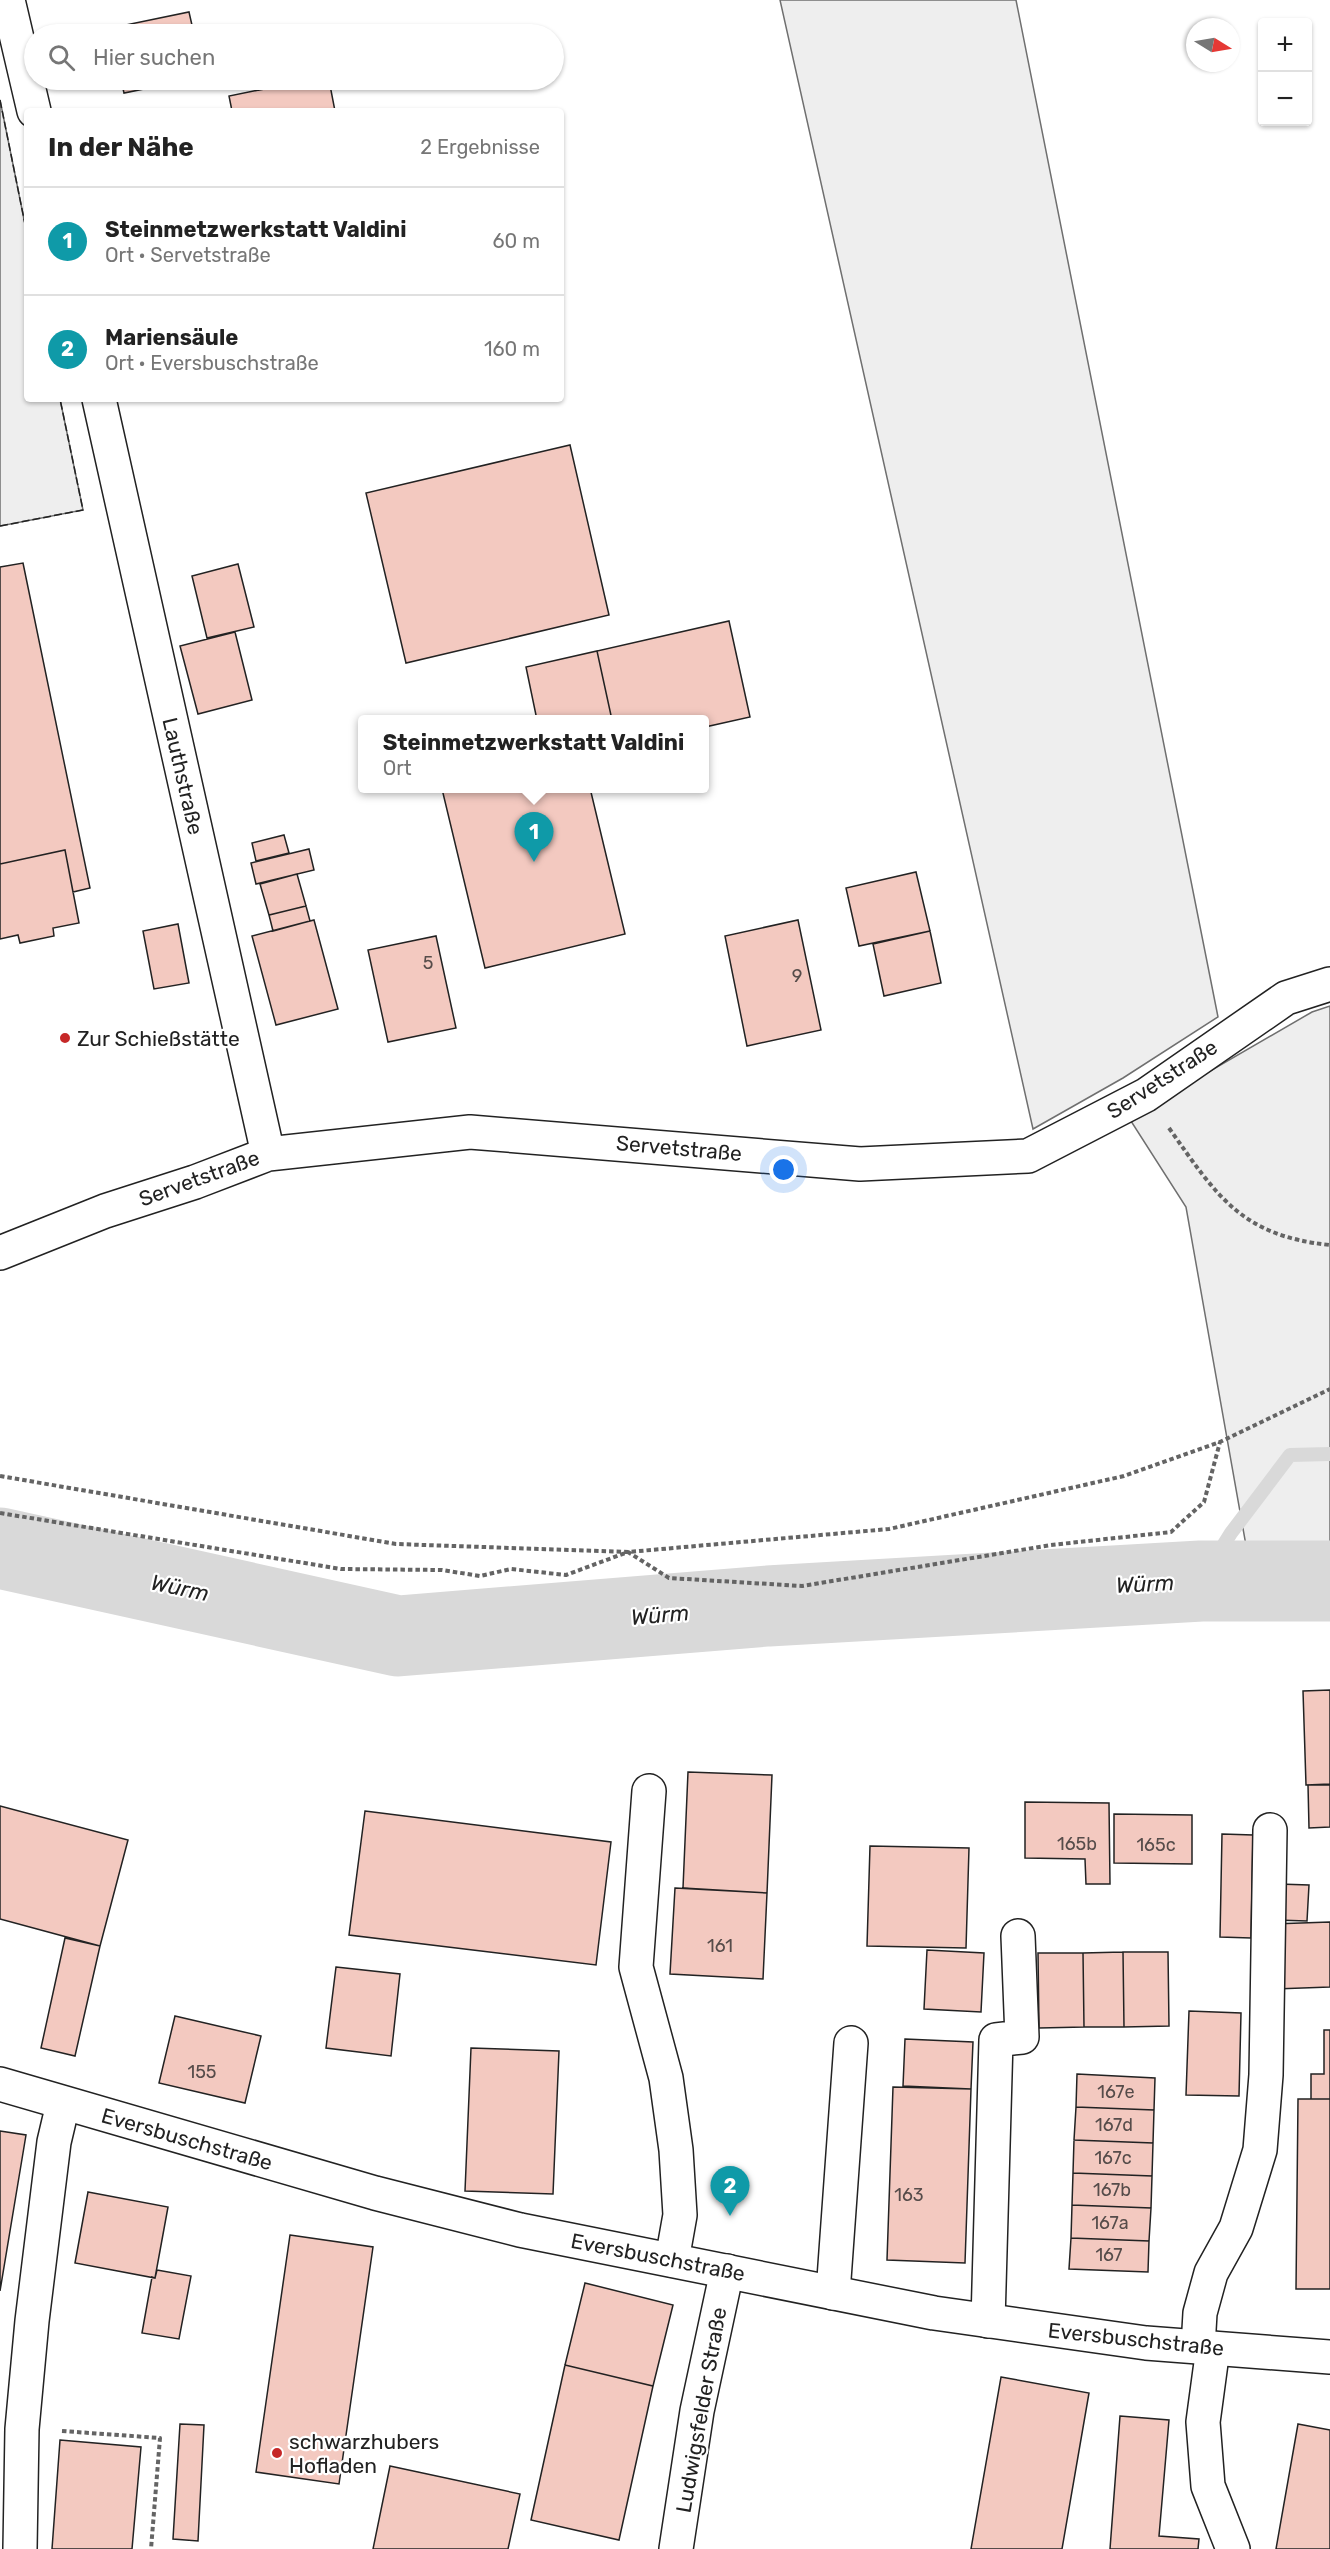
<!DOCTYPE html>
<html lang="de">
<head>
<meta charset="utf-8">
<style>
	body { margin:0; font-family:Rubik,sans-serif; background:#f6f6f6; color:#222 }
	.controls { position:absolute; right:18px; top:18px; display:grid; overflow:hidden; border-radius:6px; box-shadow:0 2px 4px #0004 }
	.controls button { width:54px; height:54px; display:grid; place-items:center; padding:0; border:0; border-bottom:2px solid #e0e0e0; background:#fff; color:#222; font:30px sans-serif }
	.compass { position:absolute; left:1186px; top:18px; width:54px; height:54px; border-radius:50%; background:#fff; box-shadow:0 2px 4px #0004; rotate:101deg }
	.you { position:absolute; left:784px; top:1170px; width:21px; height:21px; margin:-15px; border:4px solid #fff; border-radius:50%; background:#1a73e8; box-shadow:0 0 0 9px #1a73e833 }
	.badge { display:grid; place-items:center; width:39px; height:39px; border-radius:50%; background:#b45309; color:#fff; font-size:20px; font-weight:700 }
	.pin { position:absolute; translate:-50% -50px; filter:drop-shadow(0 2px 3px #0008) }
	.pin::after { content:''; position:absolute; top:32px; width:21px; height:18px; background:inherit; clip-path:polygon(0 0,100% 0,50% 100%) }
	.popup { position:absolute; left:358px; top:715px; width:351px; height:78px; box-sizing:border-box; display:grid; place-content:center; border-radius:6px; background:#fff; filter:drop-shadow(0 2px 4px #0005); font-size:20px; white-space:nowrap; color:#767676 }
	.popup b { font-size:22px; color:#222 }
	.popup::after { content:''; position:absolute; left:50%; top:100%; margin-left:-12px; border:12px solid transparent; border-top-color:#fff }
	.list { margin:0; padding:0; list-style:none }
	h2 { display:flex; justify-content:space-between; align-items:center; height:78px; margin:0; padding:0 24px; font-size:26px }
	h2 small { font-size:20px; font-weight:400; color:#767676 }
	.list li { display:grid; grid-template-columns:39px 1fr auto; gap:18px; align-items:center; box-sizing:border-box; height:108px; padding:0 24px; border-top:2px solid #e0e0e0 }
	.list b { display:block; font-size:22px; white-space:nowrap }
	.list p { margin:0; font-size:20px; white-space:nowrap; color:#767676 }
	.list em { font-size:20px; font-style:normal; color:#767676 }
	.icon { flex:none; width:33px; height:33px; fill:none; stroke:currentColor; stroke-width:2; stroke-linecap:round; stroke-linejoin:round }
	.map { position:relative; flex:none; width:1330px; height:2549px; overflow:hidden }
	.search { position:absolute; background:#fff; box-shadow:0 2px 4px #0004; left:24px; top:24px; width:540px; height:66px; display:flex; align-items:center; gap:15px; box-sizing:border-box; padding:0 21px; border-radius:33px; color:#767676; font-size:22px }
	.panel { position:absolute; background:#fff; box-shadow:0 2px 4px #0004; left:24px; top:108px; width:540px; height:294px; border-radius:6px }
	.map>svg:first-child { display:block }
	.green { fill:#eee; stroke:#6f6f6f; stroke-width:1.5 }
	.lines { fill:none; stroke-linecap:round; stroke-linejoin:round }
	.stream { stroke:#d9d9d9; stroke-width:14 }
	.river { stroke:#d9d9d9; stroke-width:81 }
	.building { fill:#f3c9c0; stroke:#222; stroke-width:1.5 }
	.minor-casing { stroke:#222; stroke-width:36 }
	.major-casing { stroke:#222; stroke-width:36 }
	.path { stroke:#646464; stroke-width:4; stroke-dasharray:4.5 3; stroke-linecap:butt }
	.minor { stroke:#fff; stroke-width:33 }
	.major { stroke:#fff; stroke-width:33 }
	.fence { stroke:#222; stroke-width:1.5; stroke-dasharray:8 3; stroke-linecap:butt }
	.poi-dot { fill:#c62828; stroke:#fff; stroke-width:2 }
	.labels { text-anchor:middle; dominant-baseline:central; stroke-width:4.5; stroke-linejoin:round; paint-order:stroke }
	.number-label { font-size:18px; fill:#564c4a }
	.street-label { font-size:21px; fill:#222; stroke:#fff }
	.poi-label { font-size:21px; fill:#222; stroke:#fff; text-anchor:start }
	.water-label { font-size:22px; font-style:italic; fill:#222; stroke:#fff }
</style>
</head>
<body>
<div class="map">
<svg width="1330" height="2549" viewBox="0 0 1330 2549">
	<rect width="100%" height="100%" fill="#fff"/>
	<path class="green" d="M780,0h236l202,1017 -95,61 -90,51z
		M0,100l27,134v165h33l23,111 -83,16z
		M1330,1006v561l-80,1 -64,-361 -57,-89 183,-106z"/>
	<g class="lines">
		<path class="stream" d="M1201,1581l30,-48 59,-78 40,-1"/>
		<path class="river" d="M0,1548l398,88 370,-30 433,-25h129"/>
	</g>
	<path class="building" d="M189,12l5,22h-82l-1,-6z
		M121,80h67l-64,13z
		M257,80h52l-50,10z
		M309,80h20l6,31h-103l-3,-15z
		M570,445l39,170 -203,48 -40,-170z
		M23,563l67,325 -17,4 -8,-42 -65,14v-297z
		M238,564l16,63 -47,11 -15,-62z
		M729,621l21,96 -45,10v-7h-93l-15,-69z
		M235,632l17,68 -54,14 -18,-68z
		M597,651l15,69h-75l-11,-53z
		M590,788l35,146 -140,34 -43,-179z
		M284,835l5,18 -33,8 -4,-18z
		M309,849l5,21 -58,14 -5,-21z
		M65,850l14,73 -26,5 1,8 -34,7 -2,-8 -18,4v-75z
		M916,872l14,59 -71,15 -13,-58z
		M297,874l9,32 -37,9 -9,-31z
		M306,906l4,15 -37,10 -4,-16z
		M314,920l24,89 -62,16 -24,-89z
		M798,920l23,110 -74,16 -22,-110z
		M178,924l11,59 -35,6 -11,-58z
		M930,931l11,52 -57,13 -11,-52z
		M436,936l20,92 -68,14 -20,-92z
		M1330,1690v94l-24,1 -3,-94z
		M688,1772l84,3 -5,118 -84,-5z
		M1308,1785h22v42l-21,1z
		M1025,1802l84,1 1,81h-24l-1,-25 -60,-1z
		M0,1806l128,34 -28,106 -100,-27z
		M365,1811l246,31 -15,123 -247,-30z
		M1114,1814l78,1v49l-78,-1z
		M1222,1834l31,1 -2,103 -31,-1z
		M870,1846l99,2 -3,100 -99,-2z
		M1278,1884l31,1 -2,36 -31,-1z
		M675,1888l92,5 -4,86 -93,-5z
		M1330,1922v65l-55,2 -3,-65z
		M65,1938l35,8 -25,110 -34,-8z
		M927,1950l57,3 -3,59 -57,-3z
		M1123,1952h45l1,74 -45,1z
		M1123,1952l1,75h-40l-1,-74z
		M1038,1953h45l1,74 -45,1z
		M336,1967l64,7 -9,82 -65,-8z
		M1189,2011l52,2 -2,83 -53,-1z
		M175,2016l86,20 -16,67 -86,-20z
		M1324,2030h6v69h-19v-25h13z
		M905,2039l68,3 -2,47 -68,-3z
		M471,2048l88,3 -6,143 -88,-3z
		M1077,2074l78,4 -1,32 -78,-3z
		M893,2087l78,2 -6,174 -78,-3z
		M1298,2099h32v190h-34z
		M1076,2107l78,3 -1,33 -79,-3z
		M0,2131l26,4 -26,156z
		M1074,2140l79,3 -1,33 -79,-3z
		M1073,2173l79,3 -1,32 -79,-3z
		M88,2192l80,15 -13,71 -80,-15z
		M1072,2205l79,3 -2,33 -78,-3z
		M290,2235l83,12 -34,237 -83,-12z
		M1071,2238l78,3 -1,31 -79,-3z
		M157,2270l34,6 -12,63 -37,-6 10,-56 3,1z
		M585,2283l88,22 -20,81 -88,-21z
		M565,2365l88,21 -34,154 -88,-20z
		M1001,2377l88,16 -27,156h-91z
		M1120,2416l49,4 -10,116 40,3 -1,10h-88z
		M180,2424l24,1 -6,116 -25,-2z
		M1298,2424l32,6v119h-54z
		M60,2440l81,7 -9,102h-80z
		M390,2466l130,28 -12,55h-135z"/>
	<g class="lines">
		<g class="minor-casing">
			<path id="minor" d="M8,0l26,111
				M99,399l169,755
				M0,1253l105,-42 90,-29 73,-28 202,-22 390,32 168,-8 118,-61 140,-97 44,-14
				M649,1791l-13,176 30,111 10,72 4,65 -8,45
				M833,2293l18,-250
				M988,2321l8,-281 26,-3 -4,-101
				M1198,2347l2,-34 11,-40 25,-45 24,-78 6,-75 4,-245
				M1213,2348l-10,74 5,64 25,63
				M20,2549l2,-120 10,-108 22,-179 9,-38
				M676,2549l21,-138 30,-140"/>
		</g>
		<g class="major-casing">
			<path id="major" d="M0,2084l375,109 145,37 414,83 212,30 184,14"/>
		</g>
		<path class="path" d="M1169,1128c48,68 72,108 161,117
			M0,1476l396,68 232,8 261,-23 235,-53 96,-34 110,-53
			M0,1513l341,56 101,1 38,6 31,-7 55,6 62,-23 41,26 133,8 249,-41 120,-13 33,-30 16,-60
			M62,2431l98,7 -9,111"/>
		<use href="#minor" class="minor"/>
		<use href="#major" class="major"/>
		<path class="fence" d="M0,100l27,134
			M0,526l83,-16 -23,-111"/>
	</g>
	<g class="poi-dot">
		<circle cx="65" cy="1038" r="6"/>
		<circle cx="277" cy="2453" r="6"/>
	</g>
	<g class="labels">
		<g class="number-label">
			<text x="428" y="963">5</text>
			<text x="797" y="976">9</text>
			<text x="1077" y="1844">165b</text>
			<text x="1156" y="1845">165c</text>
			<text x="720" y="1946">161</text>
			<text x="202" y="2072">155</text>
			<text x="1116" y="2092">167e</text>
			<text x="1114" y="2125">167d</text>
			<text x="1113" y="2158">167c</text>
			<text x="1112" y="2190">167b</text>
			<text x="909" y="2195">163</text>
			<text x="1110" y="2223">167a</text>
			<text x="1109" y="2255">167</text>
		</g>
		<g class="street-label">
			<text transform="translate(183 776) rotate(77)">Lauthstraße</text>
			<text transform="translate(1162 1079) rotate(-33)">Servetstraße</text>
			<text transform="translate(679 1148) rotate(5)">Servetstraße</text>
			<text transform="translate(199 1178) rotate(-20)">Servetstraße</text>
			<text transform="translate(187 2139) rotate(16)">Eversbuschstraße</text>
			<text transform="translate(658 2257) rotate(11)">Eversbuschstraße</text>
			<text transform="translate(1136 2339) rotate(6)">Eversbuschstraße</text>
			<text transform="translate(701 2410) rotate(-80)">Ludwigsfelder Straße</text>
		</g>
		<g class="poi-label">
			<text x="77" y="1038">Zur Schießstätte</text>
			<text x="289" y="2441">schwarzhubers<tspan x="289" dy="24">Hofladen</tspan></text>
		</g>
		<g class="water-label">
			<text transform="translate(1145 1584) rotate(-3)">Würm</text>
			<text transform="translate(180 1588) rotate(12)">Würm</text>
			<text transform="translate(660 1615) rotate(-5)">Würm</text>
		</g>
	</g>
</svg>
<div class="controls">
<button>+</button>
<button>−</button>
</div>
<svg class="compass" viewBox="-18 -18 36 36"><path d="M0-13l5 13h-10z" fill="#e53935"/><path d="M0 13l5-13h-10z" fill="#767676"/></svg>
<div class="you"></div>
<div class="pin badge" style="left:534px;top:862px;background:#0f9aa8">1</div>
<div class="popup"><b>Steinmetzwerkstatt Valdini</b>Ort</div>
<div class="pin badge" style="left:730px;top:2216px;background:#0f9aa8">2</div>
<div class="search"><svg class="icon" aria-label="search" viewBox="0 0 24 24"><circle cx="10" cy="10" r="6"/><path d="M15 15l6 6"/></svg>Hier suchen</div>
<section class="panel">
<h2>In der Nähe<small>2 Ergebnisse</small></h2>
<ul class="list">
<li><span class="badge" style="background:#0f9aa8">1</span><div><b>Steinmetzwerkstatt Valdini</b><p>Ort · Servetstraße</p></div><em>60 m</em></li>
<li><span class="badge" style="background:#0f9aa8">2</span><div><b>Mariensäule</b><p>Ort · Eversbuschstraße</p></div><em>160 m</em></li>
</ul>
</section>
</div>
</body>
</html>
